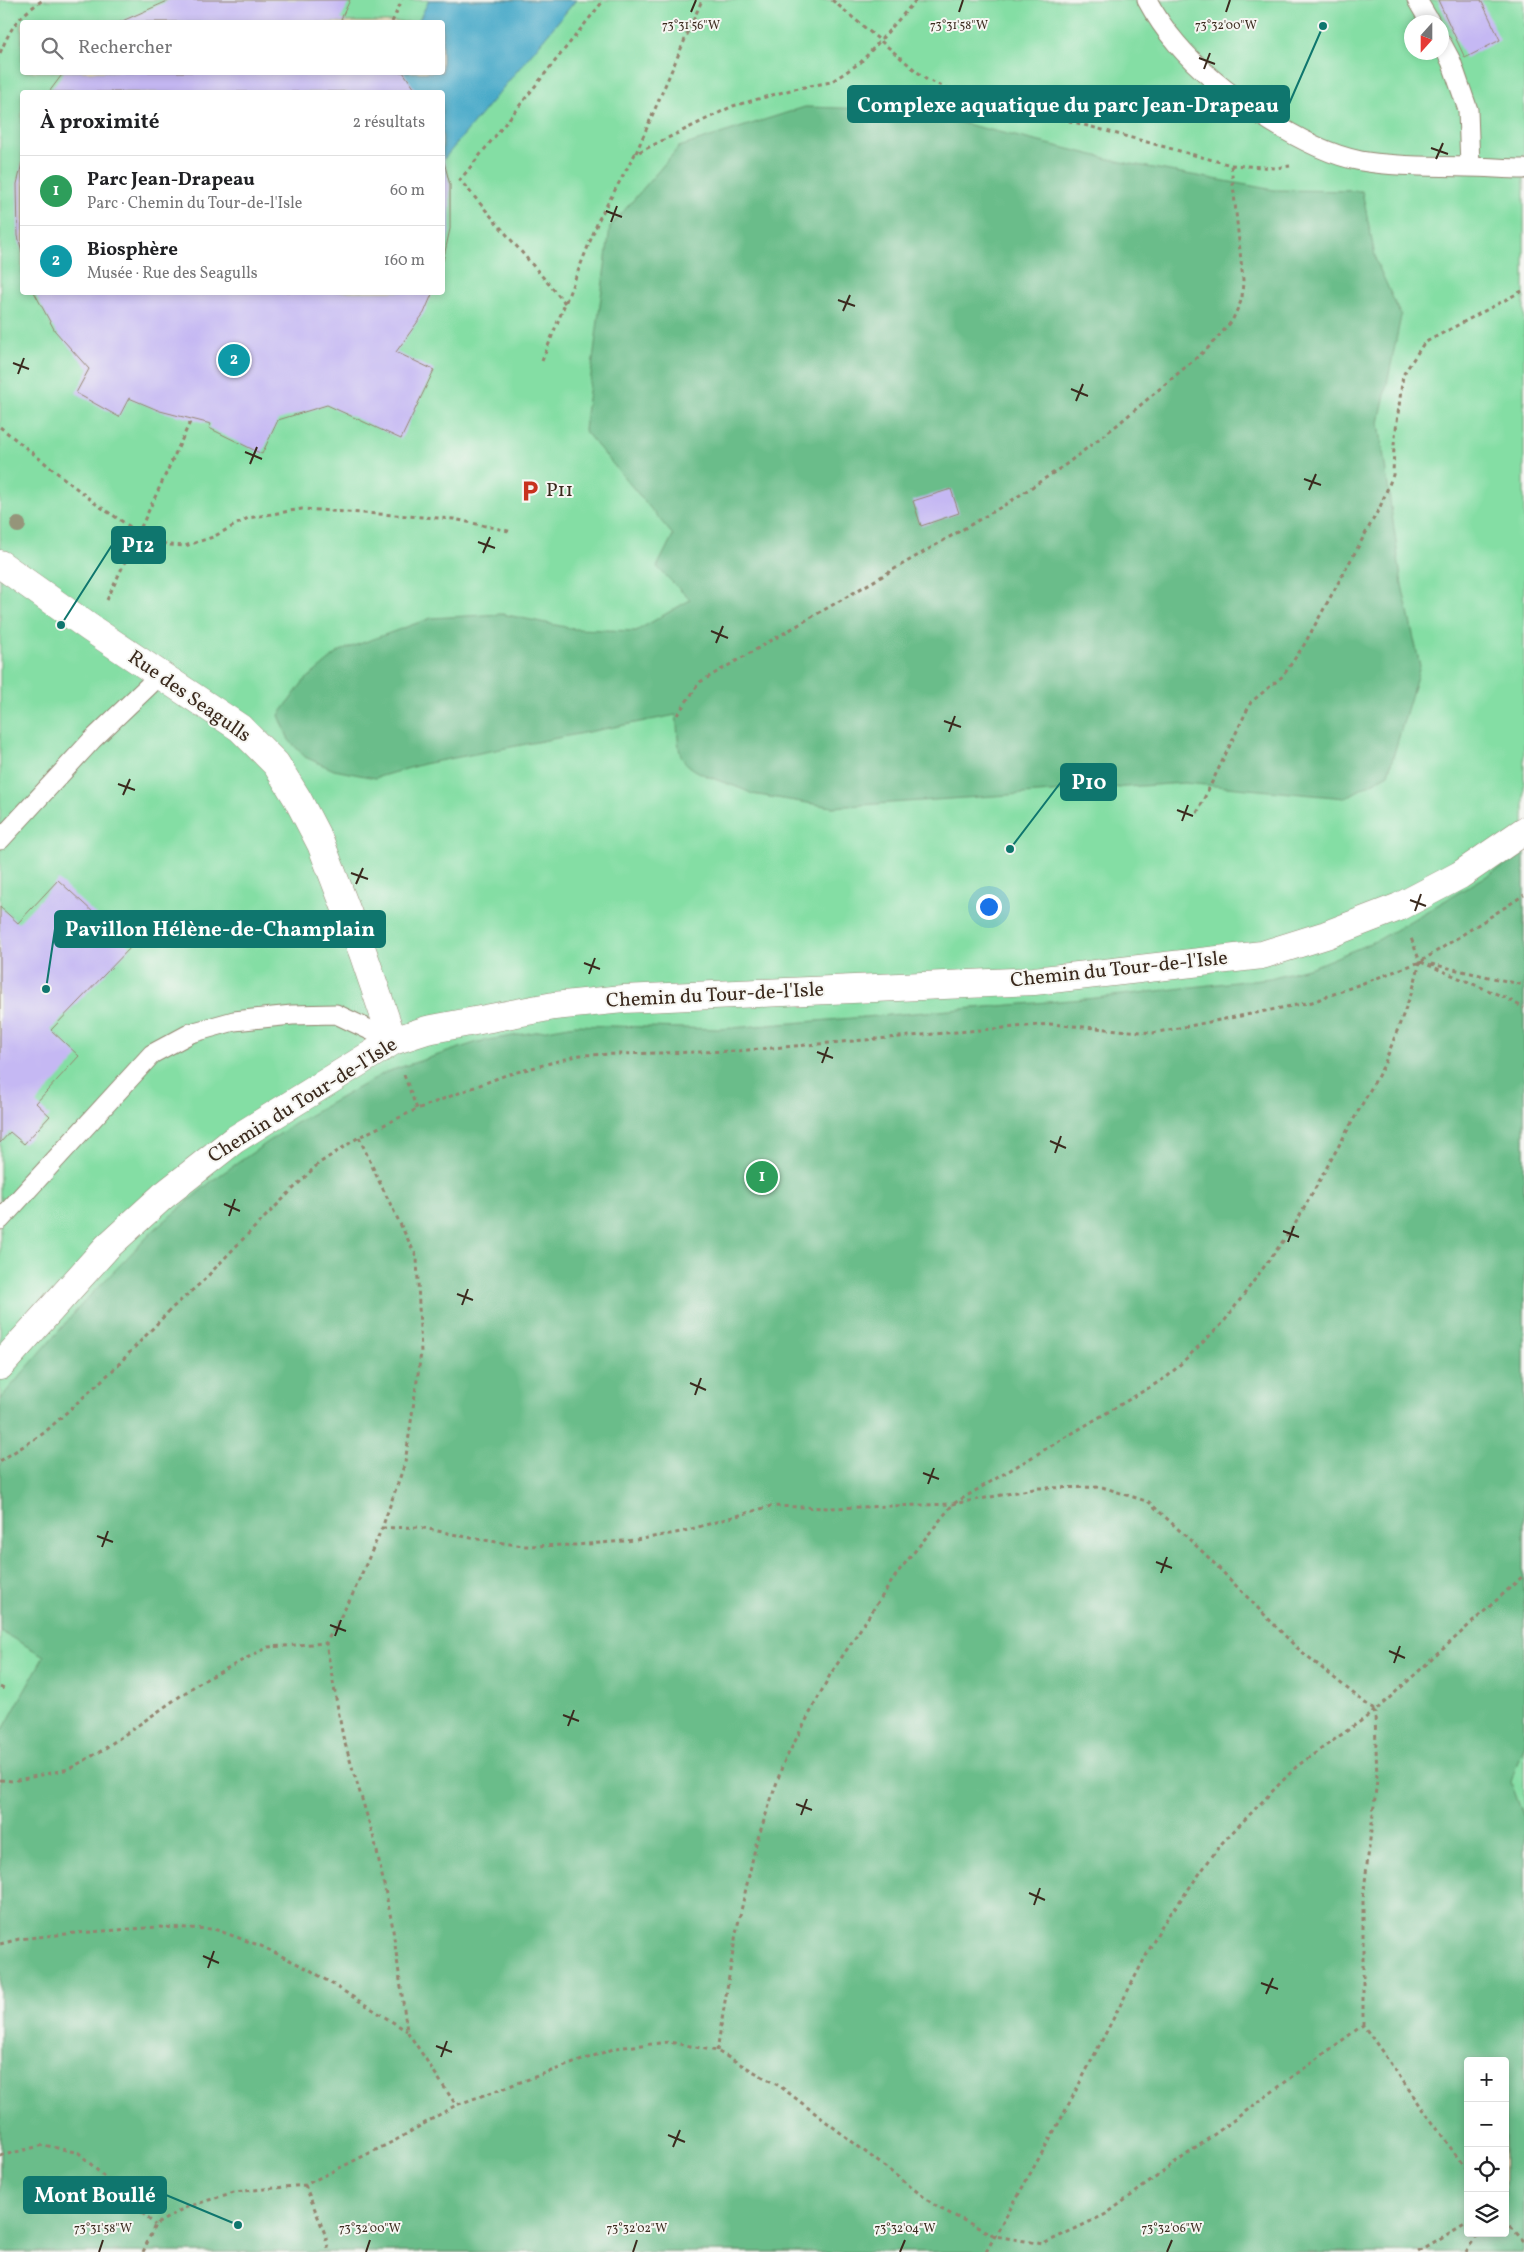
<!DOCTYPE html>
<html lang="fr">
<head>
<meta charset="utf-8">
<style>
	body { margin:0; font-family:Vollkorn,serif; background:#f6f6f6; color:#202124 }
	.controls { position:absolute; right:15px; bottom:15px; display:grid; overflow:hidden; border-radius:5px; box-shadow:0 2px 8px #0003 }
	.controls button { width:45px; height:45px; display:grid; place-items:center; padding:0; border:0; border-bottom:1px solid #e0e0e0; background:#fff; color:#202124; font:25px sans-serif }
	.compass { position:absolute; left:1404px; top:15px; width:45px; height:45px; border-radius:50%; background:#fff; box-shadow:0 2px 8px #0003; rotate:201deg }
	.you { position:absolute; left:988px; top:906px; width:18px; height:18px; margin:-12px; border:4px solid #fff; border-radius:50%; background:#1a73e8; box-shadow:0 0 0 8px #1a73e833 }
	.badge { display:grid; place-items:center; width:32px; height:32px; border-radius:50%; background:#c8321e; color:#fff; font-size:16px; font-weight:700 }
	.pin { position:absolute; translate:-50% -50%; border:2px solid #fff; box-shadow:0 1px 5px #0006 }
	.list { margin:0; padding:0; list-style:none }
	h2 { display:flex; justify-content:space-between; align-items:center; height:65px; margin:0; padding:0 20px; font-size:21px }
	h2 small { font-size:16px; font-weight:400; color:#757577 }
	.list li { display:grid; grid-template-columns:32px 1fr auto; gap:15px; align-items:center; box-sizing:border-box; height:70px; padding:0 20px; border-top:1px solid #e0e0e0 }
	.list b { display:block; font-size:19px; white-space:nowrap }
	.list p { margin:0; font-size:16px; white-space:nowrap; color:#757577 }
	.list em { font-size:16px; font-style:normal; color:#757577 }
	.icon { flex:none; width:28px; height:28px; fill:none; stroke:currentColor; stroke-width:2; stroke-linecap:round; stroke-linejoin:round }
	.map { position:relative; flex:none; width:1524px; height:2252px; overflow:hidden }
	.search { position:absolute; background:#fff; box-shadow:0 2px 8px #0003; left:20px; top:20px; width:425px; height:55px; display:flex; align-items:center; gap:12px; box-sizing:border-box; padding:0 18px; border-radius:5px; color:#757577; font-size:19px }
	.panel { position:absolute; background:#fff; box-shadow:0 2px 8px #0003; left:20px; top:90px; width:425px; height:205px; border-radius:5px }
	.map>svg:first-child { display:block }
	.green { fill:#84dea4; stroke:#608461; fill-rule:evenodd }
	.forest { fill:#6bbd8a; stroke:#537454; fill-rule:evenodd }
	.water { fill:#4aaac9; stroke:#426a74 }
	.building { fill:#c5b8f3 }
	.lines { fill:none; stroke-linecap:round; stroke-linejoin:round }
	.lane-casing { stroke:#948570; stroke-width:21 }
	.street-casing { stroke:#948570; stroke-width:29 }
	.path { stroke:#948570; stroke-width:3; stroke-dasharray:4 4; stroke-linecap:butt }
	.lane { stroke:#fff; stroke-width:19 }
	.street { stroke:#fff; stroke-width:28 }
	.tree { fill:#95957a }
	.ticks { fill:none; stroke:#3b2a1e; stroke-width:2 }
	.labels { text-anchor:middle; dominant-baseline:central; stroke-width:4; stroke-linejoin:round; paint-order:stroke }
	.poi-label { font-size:20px; fill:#3b2a1e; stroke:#f6f6f2; text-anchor:start }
	.street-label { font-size:20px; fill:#3b2a1e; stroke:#f6f6f2 }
	.ticks-label { font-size:12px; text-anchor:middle; fill:#3b2a1e; stroke:#f6f6f2; stroke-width:4; stroke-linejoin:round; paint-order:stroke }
	.leader { fill:none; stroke:#0f766e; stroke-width:2 }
	.callout-dot { fill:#0f766e; stroke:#f6f6f2; stroke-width:2 }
	.callout { fill:#0f766e; stroke:#0f766e; stroke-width:2 }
	.callout-label { font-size:21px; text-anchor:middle; font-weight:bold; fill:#fff }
</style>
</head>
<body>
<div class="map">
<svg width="1524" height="2252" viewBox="0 0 1524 2252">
	<rect width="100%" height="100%" fill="#f6f6f2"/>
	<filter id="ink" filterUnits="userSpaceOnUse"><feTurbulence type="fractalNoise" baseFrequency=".02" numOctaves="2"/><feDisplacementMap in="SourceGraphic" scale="10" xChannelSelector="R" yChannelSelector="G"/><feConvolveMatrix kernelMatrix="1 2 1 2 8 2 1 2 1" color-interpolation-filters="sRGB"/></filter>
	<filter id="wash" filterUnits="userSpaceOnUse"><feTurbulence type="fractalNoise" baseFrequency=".0096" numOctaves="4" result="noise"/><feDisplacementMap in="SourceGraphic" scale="20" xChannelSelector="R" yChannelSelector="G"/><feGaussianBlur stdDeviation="1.12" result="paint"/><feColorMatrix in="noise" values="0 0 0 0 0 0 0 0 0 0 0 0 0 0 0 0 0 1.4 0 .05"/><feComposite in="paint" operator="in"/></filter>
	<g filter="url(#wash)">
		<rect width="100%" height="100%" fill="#eee0c1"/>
		<path class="green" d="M0,0h1524v2252h-1524zM22,22h420v50h-420zM1412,22h30v30h-30zM22,92h420v200h-420zM1468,2061h37v172h-37z"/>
		<path class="forest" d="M805,107l103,3 218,53 148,27 88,1 14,70 25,55 -22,107 23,162 18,81 -32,108 -43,24 -161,-15 -352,24 -80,-13c-18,-11 -59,-17 -70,-36 -5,-9 -4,-32 -6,-43l-253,49 -48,14 -41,-8 -29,-13 -16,-17 -10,-25 24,-33 37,-31 91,-33 71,-4 73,15 61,2 54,-31 -33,-33 16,-32 -89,-105 26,-203 69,-80z
			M1524,854v889l-13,39 13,36v434h-1524v-517l44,-79 -44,-25v-232l83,-96 71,-73 59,-50 81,-56 92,-52 92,-30 97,-17 144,4 377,-31 174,-20 45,-12 63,-26zM1468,2061h37v172h-37z"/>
		<path class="water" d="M429,0h147l-133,160 -1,-68h-58l10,-19 48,-1v-50h-24z"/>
		<g id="blocks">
			<path class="building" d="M170,0h180l-9,19 6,3h-227z
				M1438,0h43l19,40 -35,18z
				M64,72h339l14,20h-368z
				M442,154l8,31v44l-7,32z
				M22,163v89l-4,-16 -1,-52z
				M34,292h399l-9,21 -28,39 38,18 -33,69 -74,-34 -49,15 -16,34 -53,-26 2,-4 -51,-13 -31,-13 -10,19 -43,-24 13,-24 -34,-38z
				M951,489l8,24 -38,13 -8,-25z
				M58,880l73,67 -80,83 28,26 -43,47 14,13 -26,28 -14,-12 -10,11v-236l18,16z"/>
		</g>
	</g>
	<g filter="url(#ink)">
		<use href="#blocks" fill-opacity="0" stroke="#948570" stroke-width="1"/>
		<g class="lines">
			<g class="lane-casing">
				<path id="lane" d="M1147,0c8,15 19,31 30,44 38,45 125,106 184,117 34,6 71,5 106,6 19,0 38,2 57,2
					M1417,0l13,22
					M1442,44l9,17 17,49 2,57
					M0,840l92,-100 68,-65
					M0,1220l152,-166 39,-21 43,-12 58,-6 44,-1 57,27"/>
			</g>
			<g class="street-casing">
				<path id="street" d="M0,564l90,64 150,100 36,36 21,34 24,46 42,109 30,88
					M0,1366l107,-119 56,-51 71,-56 159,-99 34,-11 127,-24 69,-7 411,-18 228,-26 64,-20 73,-28 61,-32 64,-44"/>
			</g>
			<path class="path" d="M832,0l95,80 35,14 49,11 220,60 45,3 14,-2
				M392,22l10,-22
				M0,53c12,-28 18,-36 43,-53
				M636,153l66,-153
				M565,303l-105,-123 144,-180
				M542,361l57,-142 36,-65 98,-48 61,-17 37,-7 30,-20 55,-62
				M0,427l96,77 42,28 30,13 17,1 28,-9 35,-19 54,-9 152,10 59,13
				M107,600l84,-180
				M677,715l23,-33 308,-179 57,-38 52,-40 91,-77 24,-27 10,-22 1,-19 -12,-115
				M1197,813l54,-111 32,-26 21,-31 76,-138 13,-32 1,-30 9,-70 21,-32 100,-53
				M1421,962l83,35 20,11
				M1431,964l93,21
				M404,1075l13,34
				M359,1137l20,44 38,77 4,95 -16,110 -23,65 -31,70 -25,45 17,94 32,105 17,81 15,108 49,74
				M0,1461l44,-28 69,-63 59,-62 31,-27 36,-38 79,-79 41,-27 58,-28 89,-34 74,-20 157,-4 313,-27 103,9 159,-31 108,-40 104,-67
				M382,1528l37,-1 52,11 52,8 53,-1 60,-5 45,-8 90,-26 59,2 123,-4 86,-16 63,-1 47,15 56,52 91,93 79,64 149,-136
				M0,1687l6,3
				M0,1780l13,1 56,-12 32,-18 98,-68 69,-36 58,-4
				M0,1944l19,-5 57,-6 83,-6 55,2 47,17 49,24 97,61
				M1363,2025v-126l14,-119 -2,-68
				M717,2051l19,-118 20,-89 27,-80 47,-89 68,-103 55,-68 214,-127 56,-54 71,-97 90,-161 29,-76 7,-27 -9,-24
				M0,2156l44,-11 35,8 76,72
				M305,2185l20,49 4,18
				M1505,2221l19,20
				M143,2252l12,-27 29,-17 50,-16 71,-7 91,-45 60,-35 160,-57 53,-6 48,9 64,36 156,120 58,29 48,8 63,-30 257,-189 105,147
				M986,2252l75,-133 100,-192 60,-83 76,-78 78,-55
				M1419,2252l49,-29
				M1466,2252l12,-19"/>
			<use href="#lane" class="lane"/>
			<use href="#street" class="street"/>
		</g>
		<circle class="tree" cx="18" cy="525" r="8"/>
	</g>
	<path class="ticks" d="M691,12l5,-12M959,12l4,-12M1226,12l4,-12M1199,58l16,6M1204,69l6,-16M1431,148l17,6M1436,159l7,-16M606,211l16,6M611,222l6,-16M838,300l17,6M843,311l7,-16M13,363l16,6M18,374l6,-16M1071,389l17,7M1076,401l7,-17M245,452l17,7M250,464l7,-17M1304,479l17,6M1309,490l7,-16M478,542l17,6M483,553l7,-16M711,631l17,7M716,643l7,-17M944,721l17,6M949,732l6,-16M118,784l17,6M123,795l7,-16M1177,810l16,6M1182,821l6,-16M351,873l17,6M356,884l7,-16M1410,900l16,6M1415,911l6,-17M584,963l16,6M589,974l6,-16M817,1052l16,6M822,1063l6,-16M1050,1141l16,7M1055,1153l6,-17M224,1204l16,7M229,1216l6,-17M1283,1231l16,6M1288,1242l6,-16M457,1294l16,6M462,1305l6,-16M690,1383l16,7M695,1395l6,-17M923,1473l16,6M928,1484l6,-16M97,1536l16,6M102,1547l6,-16M1156,1562l16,6M1161,1573l6,-16M330,1625l16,6M335,1636l6,-16M1389,1651l16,7M1394,1663l6,-17M563,1715l16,6M568,1726l6,-16M796,1804l16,6M801,1815l6,-16M1029,1893l16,7M1034,1905l6,-17M203,1956l16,7M208,1968l6,-17M1261,1983l17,6M1266,1994l7,-16M436,2046l16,6M441,2057l6,-16M668,2135l17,7M673,2147l7,-17M99,2252l4,-12M366,2252l4,-12M633,2252l4,-12M900,2252l5,-12M1167,2252l5,-12"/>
	<defs>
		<g id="parking-bare" transform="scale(1.725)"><path d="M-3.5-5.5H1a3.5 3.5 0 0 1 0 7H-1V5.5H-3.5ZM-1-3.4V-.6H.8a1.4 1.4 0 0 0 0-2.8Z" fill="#c8321e" stroke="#f6f6f2" stroke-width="2.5" paint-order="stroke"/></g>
	</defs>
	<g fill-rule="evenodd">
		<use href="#parking-bare" x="530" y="491"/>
	</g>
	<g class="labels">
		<g class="poi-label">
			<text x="546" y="491">P11</text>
		</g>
		<g class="street-label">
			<text transform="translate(189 697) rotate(35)">Rue des Seagulls</text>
			<text transform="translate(1119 970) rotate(-6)">Chemin du Tour-de-l'Isle</text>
			<text transform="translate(715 996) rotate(-3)">Chemin du Tour-de-l'Isle</text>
			<text transform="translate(303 1101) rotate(-32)">Chemin du Tour-de-l'Isle</text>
		</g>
	</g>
	<g class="ticks-label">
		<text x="691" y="29">73°31'56"W</text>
		<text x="959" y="29">73°31'58"W</text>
		<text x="1226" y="29">73°32'00"W</text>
		<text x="103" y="2232">73°31'58"W</text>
		<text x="370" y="2232">73°32'00"W</text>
		<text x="637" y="2232">73°32'02"W</text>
		<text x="905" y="2232">73°32'04"W</text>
		<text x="1172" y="2232">73°32'06"W</text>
	</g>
	<path class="leader" d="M1323 26L1289 104M61 625L112 545M1010 849L1061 782M46 989L55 929M238 2225L166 2195"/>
	<g class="callout-dot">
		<circle cx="1323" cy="26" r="5"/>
		<circle cx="61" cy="625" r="5"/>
		<circle cx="1010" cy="849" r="5"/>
		<circle cx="46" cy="989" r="5"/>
		<circle cx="238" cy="2225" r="5"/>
	</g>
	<g class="callout">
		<rect x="848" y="86" width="441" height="36" rx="5"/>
		<rect x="112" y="527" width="53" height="36" rx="5"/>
		<rect x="1061" y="764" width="55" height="36" rx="5"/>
		<rect x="55" y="911" width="330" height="36" rx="5"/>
		<rect x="24" y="2177" width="142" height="36" rx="5"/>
	</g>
	<g class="callout-label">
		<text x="1068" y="112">Complexe aquatique du parc Jean-Drapeau</text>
		<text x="138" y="552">P12</text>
		<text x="1089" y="789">P10</text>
		<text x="220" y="936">Pavillon Hélène-de-Champlain</text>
		<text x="95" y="2202">Mont Boullé</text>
	</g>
</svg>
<div class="controls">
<button>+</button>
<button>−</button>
<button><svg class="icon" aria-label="locate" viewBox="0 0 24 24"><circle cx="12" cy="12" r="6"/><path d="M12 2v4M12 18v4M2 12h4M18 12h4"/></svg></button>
<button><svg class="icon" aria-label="layers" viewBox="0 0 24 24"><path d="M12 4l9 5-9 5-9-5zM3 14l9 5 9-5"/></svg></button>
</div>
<svg class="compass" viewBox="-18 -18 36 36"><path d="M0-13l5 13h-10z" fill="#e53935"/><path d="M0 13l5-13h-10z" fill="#757577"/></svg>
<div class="you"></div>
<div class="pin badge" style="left:762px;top:1177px;background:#2e9e5b">1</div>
<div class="pin badge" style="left:234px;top:360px;background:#0f9aa8">2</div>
<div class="search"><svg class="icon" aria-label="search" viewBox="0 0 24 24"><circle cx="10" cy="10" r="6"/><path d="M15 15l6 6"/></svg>Rechercher</div>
<section class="panel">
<h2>À proximité<small>2 résultats</small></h2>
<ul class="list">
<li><span class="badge" style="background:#2e9e5b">1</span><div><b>Parc Jean-Drapeau</b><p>Parc · Chemin du Tour-de-l'Isle</p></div><em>60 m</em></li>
<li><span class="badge" style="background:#0f9aa8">2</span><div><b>Biosphère</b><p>Musée · Rue des Seagulls</p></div><em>160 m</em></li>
</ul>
</section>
</div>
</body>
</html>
